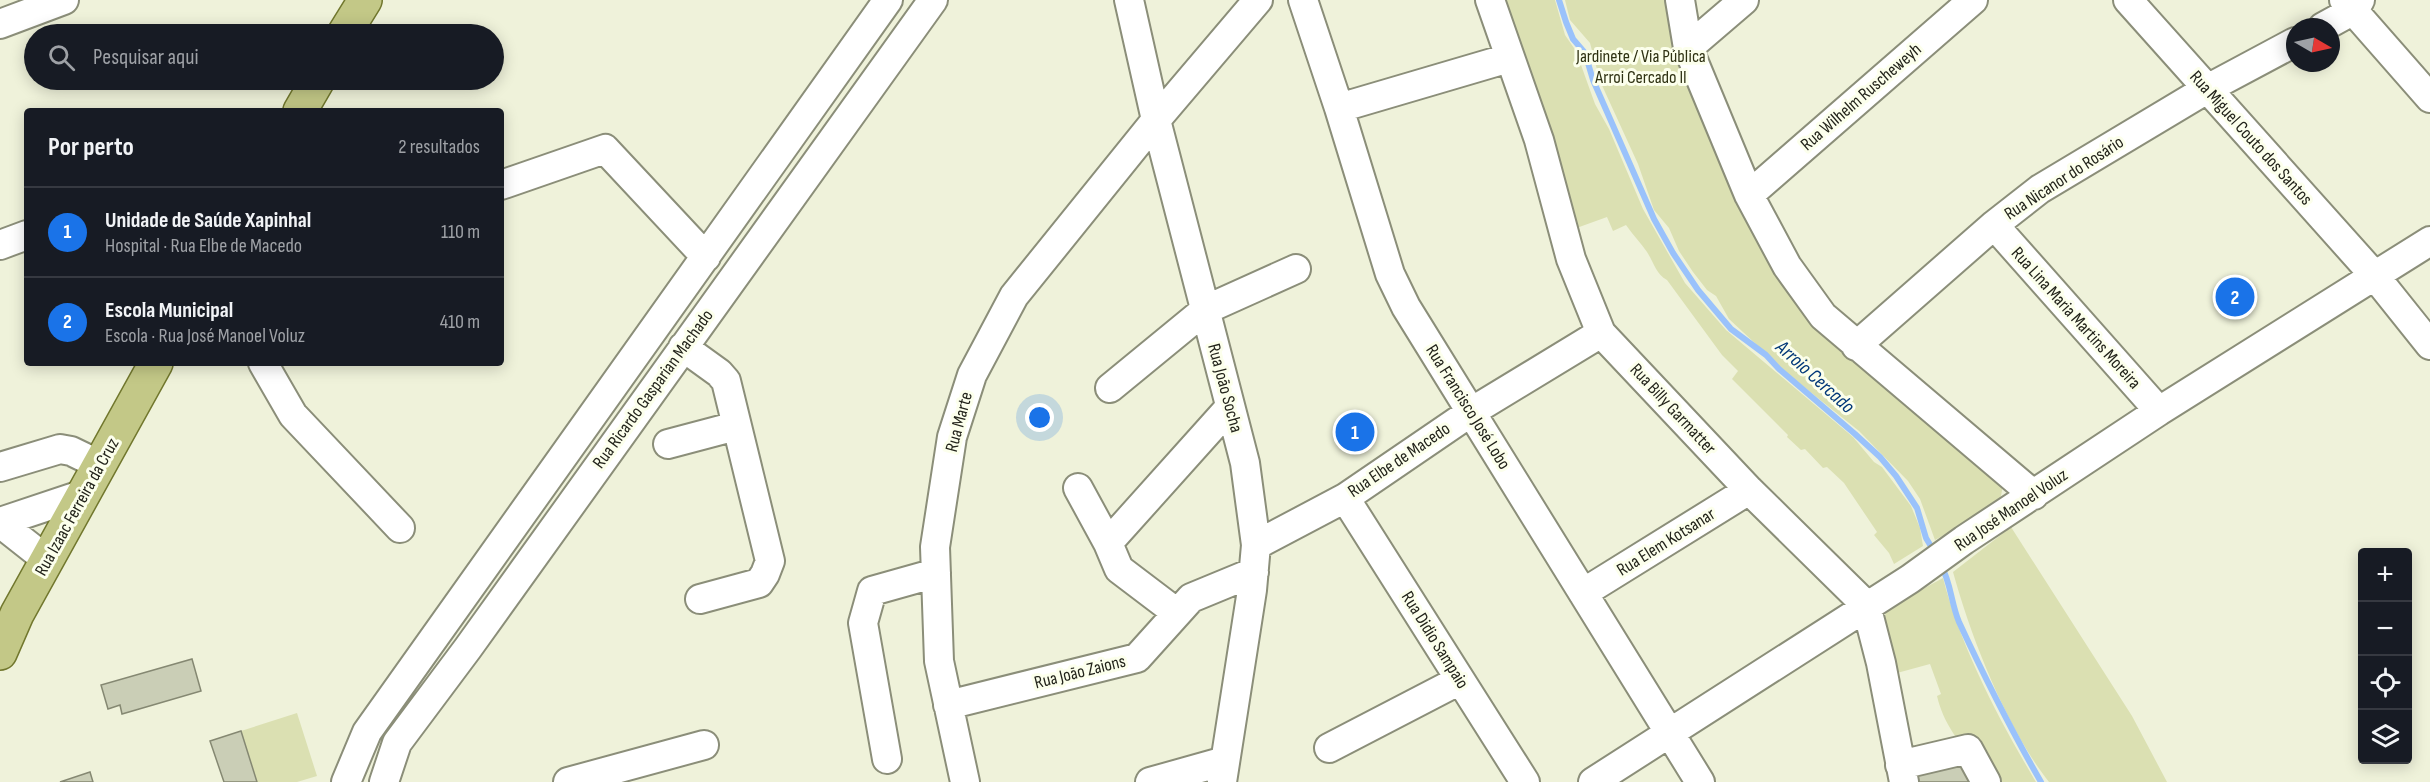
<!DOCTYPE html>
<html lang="pt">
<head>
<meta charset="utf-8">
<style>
	body { margin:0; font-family:"Sofia Sans Condensed",sans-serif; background:#242831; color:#f1f3f6 }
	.controls { position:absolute; right:18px; bottom:18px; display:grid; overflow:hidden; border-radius:6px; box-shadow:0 3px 15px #0003 }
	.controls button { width:54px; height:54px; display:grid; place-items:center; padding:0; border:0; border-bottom:2px solid #363941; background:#171b24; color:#f1f3f6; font:30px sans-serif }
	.compass { position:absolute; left:2286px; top:18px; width:54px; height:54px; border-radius:50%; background:#171b24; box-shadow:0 3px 15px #0003; rotate:99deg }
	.you { position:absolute; left:1040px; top:418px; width:21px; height:21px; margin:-15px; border:4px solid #fff; border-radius:50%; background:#1a73e8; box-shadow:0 0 0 9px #1a73e833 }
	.badge { display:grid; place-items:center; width:39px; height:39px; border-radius:50%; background:#1a73e8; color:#fff; font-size:20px; font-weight:700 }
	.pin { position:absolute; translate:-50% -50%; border:3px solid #fff; box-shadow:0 2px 6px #0006 }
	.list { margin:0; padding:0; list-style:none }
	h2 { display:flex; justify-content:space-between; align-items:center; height:78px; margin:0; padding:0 24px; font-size:26px }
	h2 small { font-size:20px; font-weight:400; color:#9ea1a6 }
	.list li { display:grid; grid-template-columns:39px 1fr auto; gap:18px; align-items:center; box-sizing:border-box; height:90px; padding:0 24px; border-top:2px solid #363941 }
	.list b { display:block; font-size:22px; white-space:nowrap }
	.list p { margin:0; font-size:20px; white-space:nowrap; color:#9ea1a6 }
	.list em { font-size:20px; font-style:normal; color:#9ea1a6 }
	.icon { flex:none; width:33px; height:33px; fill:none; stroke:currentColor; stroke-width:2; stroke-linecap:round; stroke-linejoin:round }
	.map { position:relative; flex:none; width:2430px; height:782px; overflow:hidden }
	.search { position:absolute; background:#171b24; box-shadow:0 3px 15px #0003; left:24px; top:24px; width:480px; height:66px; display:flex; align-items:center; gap:15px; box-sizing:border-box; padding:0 21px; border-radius:33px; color:#9ea1a6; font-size:22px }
	.panel { position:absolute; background:#171b24; box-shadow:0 3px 15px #0003; left:24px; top:108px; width:480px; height:258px; border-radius:6px }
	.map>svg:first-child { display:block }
	.green { fill:#dbe0b2 }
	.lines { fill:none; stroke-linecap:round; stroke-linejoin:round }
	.stream { stroke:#9ac2fb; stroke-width:6 }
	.building { fill:#caceb6; stroke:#858872; stroke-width:1.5 }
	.minor-casing { stroke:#8b8e79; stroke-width:32 }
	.major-casing { stroke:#71772d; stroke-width:36 }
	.minor { stroke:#fff; stroke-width:28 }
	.major { stroke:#c3c887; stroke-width:33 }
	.labels { text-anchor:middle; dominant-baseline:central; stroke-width:6; stroke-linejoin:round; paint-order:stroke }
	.park-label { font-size:18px; fill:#2e3112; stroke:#fcffec }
	.street-label { font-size:18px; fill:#23241b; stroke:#fcffec }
	.water-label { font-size:20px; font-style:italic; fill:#023878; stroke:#fcffec }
</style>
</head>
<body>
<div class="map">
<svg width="2430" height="782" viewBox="0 0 2430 782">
	<rect width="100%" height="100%" fill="#eff2da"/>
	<path class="green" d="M1501,0h54l10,35 11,16 19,53 14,25 34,80 42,74 41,47 127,107 21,25 8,5 29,39 9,22 3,18 -29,18 -5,-11 -15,-18 3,-3 -33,-49 -17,-16 -4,1 -18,-19 -4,1 -14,-13 1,-2 -56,-56 6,-8 -16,-16 -55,-75c-11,-6 -13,-17 -20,-28 -6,-9 -14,-17 -21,-27l-13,6 -6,-14 -36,13z
		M1565,0h103l92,239 243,246 -2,11 -8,12 -58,32 -15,-41 -12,-18 -49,-50 -70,-56 -60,-56 -13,-23 -9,-6 -14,-18 -14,-21 -10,-23 -15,-18 -16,-46 -38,-83 -10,-38 -20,-23z
		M2011,527l121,189 35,66h-118c-42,-53 -78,-144 -96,-210z
		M1943,578c18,70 56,142 93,204h-43c-23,-27 -48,-51 -56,-86l4,-2 -11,-30 -33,9 -12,-56 1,-8z
		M297,713l20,63 -20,6h-40l-16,-51z"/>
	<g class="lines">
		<path class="stream" d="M1559,0l7,22 7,17 12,14 8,27 61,139 19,34 25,37 33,39 35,26 13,14 76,65 25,23 16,19 21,32 9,30 9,15
			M1941,565c10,18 10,38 18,57 25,54 52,108 82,160"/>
	</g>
	<path class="building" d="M192,659l9,32 -79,23 -2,-9 -12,4 -7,-24z
		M241,731l16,51h-33l-14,-41z
		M1965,757l12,25h-61l-1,-8z
		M90,772l3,10h-33z"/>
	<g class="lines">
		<g class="minor-casing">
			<path id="minor" d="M1129,0l27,120 89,343 11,82 -4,45 -30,192
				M1303,0l36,108 51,166 16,33 294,475
				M1490,0l49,140 32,119 30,74 148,157 117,115 15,58 23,119
				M1680,0l8,48 61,147 38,71 36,50 211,179
				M2128,0l246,275 56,70
				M2344,0l86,98
				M0,24l64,-24
				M2323,27l31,-17 6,-10
				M1688,48l56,-48
				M1339,108l170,-50
				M501,185l104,-36 101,108
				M1749,195l224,-195
				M1994,225l165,186
				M0,245l27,-10
				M1856,346l138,-121 46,-36 167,-100 88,-47
				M683,347l36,26 7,8 44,180 -5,13 -6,9 -59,16
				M263,363l30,52 107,113
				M1110,388l95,-78 91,-41
				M668,444l68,-18
				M0,467l60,-18 11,2 29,14
				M1078,488l30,55 11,26 58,44
				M1345,498l180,284
				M0,522l84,-28
				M0,523l47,37
				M1108,543l122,-136
				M1256,545l89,-47 126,-86 130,-79
				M1583,593l166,-103
				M948,705l189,-47 54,-60 63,-26
				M1329,748l131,-68
				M887,759l-24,-136 9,-32 64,-18
				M1900,765l68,-16 18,33
				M346,782l21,-50 521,-732
				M384,782l13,-39 71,-95 465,-648
				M568,782l136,-37
				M965,782l-26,-121 -4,-114 17,-110 20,-62 42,-79 142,-176 102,-120
				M1150,782l75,-21
				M1593,782l317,-203 54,-39 195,-129 271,-170"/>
		</g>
		<g class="major-casing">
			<path id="major" d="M344,34l21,-34
				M300,111l18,-31
				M0,653l17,-39 139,-251"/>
		</g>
		<use href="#minor" class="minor"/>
		<use href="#major" class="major"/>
	</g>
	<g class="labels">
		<g class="park-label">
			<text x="1641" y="56">Jardinete / Via Pública<tspan x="1641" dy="21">Arroi Cercado II</tspan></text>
		</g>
		<g class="street-label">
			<text transform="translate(1861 97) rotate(-41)">Rua Wilhelm Ruscheweyh</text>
			<text transform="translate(2251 138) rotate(48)">Rua Miguel Couto dos Santos</text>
			<text transform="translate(2064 178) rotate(-33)">Rua Nicanor do Rosário</text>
			<text transform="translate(2076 318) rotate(48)">Rua Lina Maria Martins Moreira</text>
			<text transform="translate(1225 388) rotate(75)">Rua João Socha</text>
			<text transform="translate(653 389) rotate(-54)">Rua Ricardo Gasparian Machado</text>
			<text transform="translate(1468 407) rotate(58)">Rua Francisco José Lobo</text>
			<text transform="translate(1673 409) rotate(47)">Rua Billy Garmatter</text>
			<text transform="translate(959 422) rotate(-75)">Rua Marte</text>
			<text transform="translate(1399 460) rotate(-34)">Rua Elbe de Macedo</text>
			<text transform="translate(77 507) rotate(-61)">Rua Izaac Ferreira da Cruz</text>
			<text transform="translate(2011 510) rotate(-34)">Rua José Manoel Voluz</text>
			<text transform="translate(1666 542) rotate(-32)">Rua Elem Kotsanar</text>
			<text transform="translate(1435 640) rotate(58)">Rua Didio Sampaio</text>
			<text transform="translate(1080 672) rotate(-14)">Rua João Zaions</text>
		</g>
		<g class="water-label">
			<text transform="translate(1815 377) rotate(42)">Arroio Cercado</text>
		</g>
	</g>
</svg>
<div class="controls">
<button>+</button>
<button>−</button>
<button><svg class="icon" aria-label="locate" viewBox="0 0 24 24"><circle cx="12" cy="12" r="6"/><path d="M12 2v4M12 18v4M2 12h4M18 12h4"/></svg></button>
<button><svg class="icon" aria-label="layers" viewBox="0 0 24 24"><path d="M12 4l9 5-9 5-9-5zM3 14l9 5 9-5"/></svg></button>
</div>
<svg class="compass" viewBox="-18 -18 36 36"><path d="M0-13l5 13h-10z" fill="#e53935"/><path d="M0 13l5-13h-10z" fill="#9ea1a6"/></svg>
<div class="you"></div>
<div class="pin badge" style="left:1355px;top:432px">1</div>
<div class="pin badge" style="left:2235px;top:297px">2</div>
<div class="search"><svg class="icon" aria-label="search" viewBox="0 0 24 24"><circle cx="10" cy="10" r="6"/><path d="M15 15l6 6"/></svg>Pesquisar aqui</div>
<section class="panel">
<h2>Por perto<small>2 resultados</small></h2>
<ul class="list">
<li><span class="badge">1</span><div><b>Unidade de Saúde Xapinhal</b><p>Hospital · Rua Elbe de Macedo</p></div><em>110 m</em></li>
<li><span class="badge">2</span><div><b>Escola Municipal</b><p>Escola · Rua José Manoel Voluz</p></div><em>410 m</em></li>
</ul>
</section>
</div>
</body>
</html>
